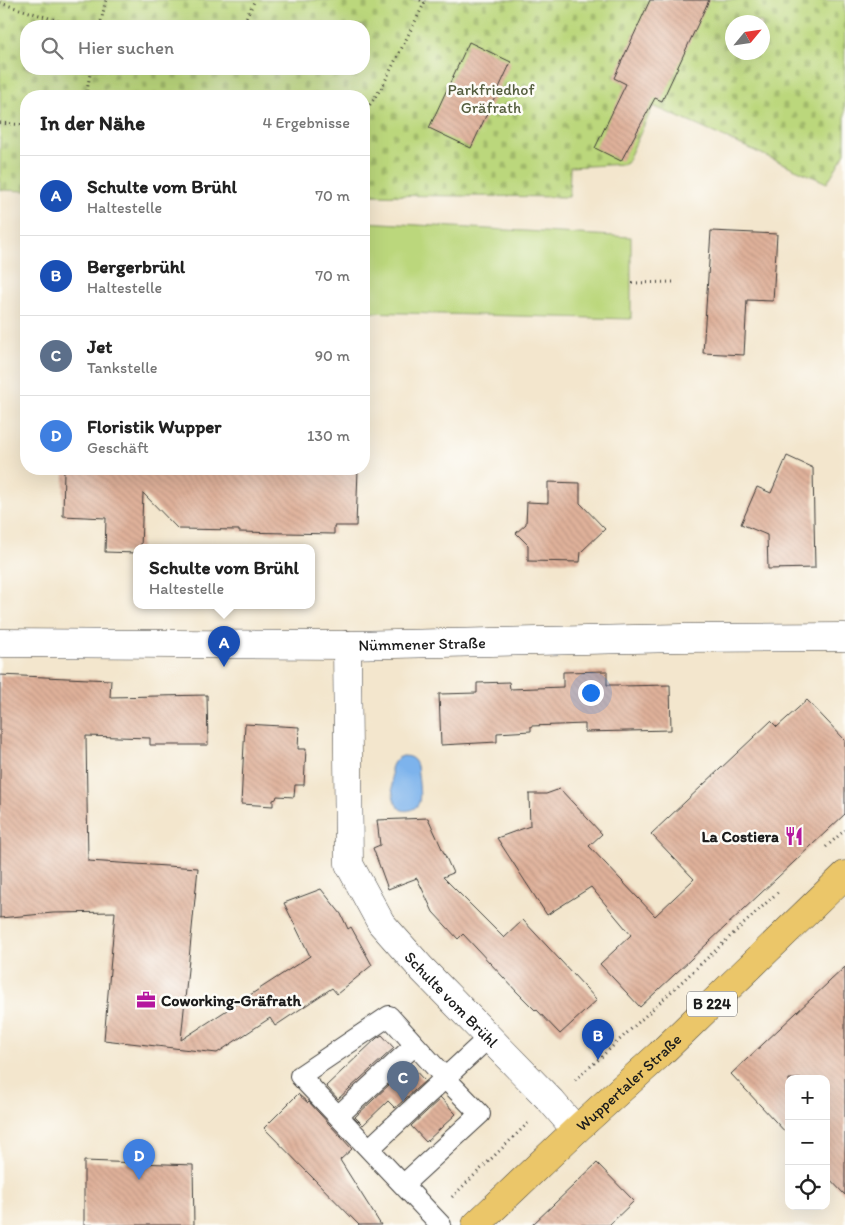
<!DOCTYPE html>
<html lang="de">
<head>
<meta charset="utf-8">
<style>
	body { margin:0; font-family:Itim,sans-serif; background:#f2f2f2; color:#222 }
	.controls { position:absolute; right:15px; bottom:15px; display:grid; overflow:hidden; border-radius:10px; box-shadow:0 5px 20px #0002 }
	.controls button { width:45px; height:45px; display:grid; place-items:center; padding:0; border:0; border-bottom:1px solid #e0e0e0; background:#fff; color:#222; font:25px sans-serif }
	.compass { position:absolute; left:725px; top:15px; width:45px; height:45px; border-radius:50%; background:#fff; box-shadow:0 5px 20px #0002; rotate:61deg }
	.you { position:absolute; left:590px; top:692px; width:18px; height:18px; margin:-12px; border:4px solid #fff; border-radius:50%; background:#1a73e8; box-shadow:0 0 0 8px #1a73e833 }
	.badge { display:grid; place-items:center; width:32px; height:32px; border-radius:50%; background:#2563eb; color:#fff; font-size:16px; font-weight:700 }
	.pin { position:absolute; translate:-50% -41px; filter:drop-shadow(0 1px 2px #0008) }
	.pin::after { content:''; position:absolute; top:26px; width:18px; height:15px; background:inherit; clip-path:polygon(0 0,100% 0,50% 100%) }
	.popup { position:absolute; left:133px; top:544px; width:182px; height:65px; box-sizing:border-box; display:grid; place-content:center; border-radius:10px; background:#fff; filter:drop-shadow(0 1px 4px #0005); font-size:16px; white-space:nowrap; color:#767676 }
	.popup b { font-size:19px; color:#222 }
	.popup::after { content:''; position:absolute; left:50%; top:100%; margin-left:-10px; border:10px solid transparent; border-top-color:#fff }
	.list { margin:0; padding:0; list-style:none }
	h2 { display:flex; justify-content:space-between; align-items:center; height:65px; margin:0; padding:0 20px; font-size:21px }
	h2 small { font-size:16px; font-weight:400; color:#767676 }
	.list li { display:grid; grid-template-columns:32px 1fr auto; gap:15px; align-items:center; box-sizing:border-box; height:80px; padding:0 20px; border-top:1px solid #e0e0e0 }
	.list b { display:block; font-size:19px; white-space:nowrap }
	.list p { margin:0; font-size:16px; white-space:nowrap; color:#767676 }
	.list em { font-size:16px; font-style:normal; color:#767676 }
	.icon { flex:none; width:28px; height:28px; fill:none; stroke:currentColor; stroke-width:2; stroke-linecap:round; stroke-linejoin:round }
	.map { position:relative; flex:none; width:845px; height:1225px; overflow:hidden }
	.search { position:absolute; background:#fff; box-shadow:0 5px 20px #0002; left:20px; top:20px; width:350px; height:55px; display:flex; align-items:center; gap:12px; box-sizing:border-box; padding:0 18px; border-radius:20px; color:#767676; font-size:19px }
	.panel { position:absolute; background:#fff; box-shadow:0 5px 20px #0002; left:20px; top:90px; width:350px; height:385px; border-radius:20px }
	.map>svg:first-child { display:block }
	.cemetery { fill:url(#cemetery-stones); stroke:#6c7a4c; fill-rule:evenodd }
	.pitch { fill:#bbd77c; stroke:#6c7a4c }
	.water { fill:#7db3ec; stroke:#4c6884 }
	.building { fill:url(#building-back-hatch) }
	.lines { fill:none; stroke-linecap:round; stroke-linejoin:round }
	.service-casing { stroke:#3c3a37; stroke-width:22 }
	.minor-casing { stroke:#3c3a37; stroke-width:29 }
	.primary-casing { stroke:#3c3a37; stroke-width:29 }
	.path { stroke:#3c3a37; stroke-width:3; stroke-dasharray:1 4; stroke-linecap:butt }
	.service { stroke:#fff; stroke-width:20 }
	.minor { stroke:#fff; stroke-width:28 }
	.primary { stroke:#ebc669; stroke-width:28 }
	.labels { text-anchor:middle; dominant-baseline:central; stroke-width:5; stroke-linejoin:round; paint-order:stroke }
	.shield { fill:#fdfcf7; stroke:#605f5e; stroke-width:1 }
	.shield-label { font-size:15px; font-weight:bold; fill:#1c1c1c }
	.park-label { font-size:16px; fill:#545d3e; stroke:#fdfcf7 }
	.street-label { font-size:16px; fill:#1c1c1c; stroke:#fdfcf7 }
	.poi-label { font-size:16px; font-weight:bold; fill:#1c1c1c; stroke:#fdfcf7; text-anchor:end }
</style>
</head>
<body>
<div class="map">
<svg width="845" height="1225" viewBox="0 0 845 1225">
	<defs>
		<pattern id="cemetery-stones" width="16" height="16" patternUnits="userSpaceOnUse" patternTransform="scale(1.25)"><rect width="16" height="16" fill="#bbd77c"/><path d="M2 7V4a2 2 0 0 1 4 0v3zM10 15v-3a2 2 0 0 1 4 0v3z" fill="#a0b86b"/></pattern>
		<pattern id="building-back-hatch" width="6" height="6" patternUnits="userSpaceOnUse" patternTransform="scale(1.25)"><rect width="6" height="6" fill="#dfb19a"/><path d="M-1 5l2 2M0 0l6 6M5-1l2 2" fill="none" stroke="#bf9884"/></pattern>
	</defs>
	<rect width="100%" height="100%" fill="#fdfcf7"/>
	<filter id="ink" filterUnits="userSpaceOnUse"><feTurbulence type="fractalNoise" baseFrequency=".02" numOctaves="2"/><feDisplacementMap in="SourceGraphic" scale="10" xChannelSelector="R" yChannelSelector="G"/><feConvolveMatrix kernelMatrix="1 2 1 2 8 2 1 2 1" color-interpolation-filters="sRGB"/></filter>
	<filter id="wash" filterUnits="userSpaceOnUse"><feTurbulence type="fractalNoise" baseFrequency=".0096" numOctaves="4" result="noise"/><feDisplacementMap in="SourceGraphic" scale="20" xChannelSelector="R" yChannelSelector="G"/><feGaussianBlur stdDeviation="1.12" result="paint"/><feColorMatrix in="noise" values="0 0 0 0 0 0 0 0 0 0 0 0 0 0 0 0 0 1.4 0 .05"/><feComposite in="paint" operator="in"/></filter>
	<g filter="url(#wash)">
		<rect width="100%" height="100%" fill="#f3e6cd"/>
		<path class="cemetery" d="M0,0h845v153l-18,30 -174,-77 -27,58 -56,3 -1,30 -205,-2v-99h-338v95l-26,-1zM732,22h30v30h-30zM26,26h338v43h-338z"/>
		<path class="pitch" d="M364,222l267,15v82l-267,-7z"/>
		<path class="water" d="M403,756c7,0 12,3 14,10 1,8 4,30 2,36 -1,4 -5,7 -9,8 -20,6 -18,-29 -19,-41 2,-7 5,-11 12,-13z"/>
		<g id="blocks">
			<path class="building" d="M650,0h59l-47,101 -7,-3 -34,63 -26,-13 31,-64 -12,-6z
				M469,42l42,20 -40,86 -42,-20z
				M711,231l66,3 -4,67 -26,-1 -3,55 -41,-2z
				M787,456l26,12 2,100 -47,1 -1,-34 -26,-11 16,-37 14,6z
				M64,469h61l39,2 1,-2h90l66,2v-2h37l-2,57h-22v8l-95,-2v-2l-61,-1 -35,-36 -2,55h-5v5l-31,-1 1,-34 -43,-2z
				M548,482l32,1v20l25,26 -24,23 -1,10 -52,-1v-16l-12,-12 10,-9 1,-22 21,1z
				M607,671v14h13v1l50,-1 1,45 -86,2v-8l-54,2v5l-34,2v9l-56,3 -2,-51 38,-1v-10l32,-1 1,7 53,-2v-15z
				M0,675l111,5 -1,17 97,-2 1,50h-58v-7l-64,-2 2,125 110,7 -17,172 129,-84 -26,-53 37,-14 20,25 7,15 3,-2 21,38 -35,29 -5,-6 -57,38 -5,-8 -53,35 -113,-13 11,-128 -62,1 -53,5z
				M807,700l38,40v74l-205,193 -40,-43 31,-29 -40,-48 -44,28 -50,-77 33,-12 -1,-32h17l14,-5 42,45 -13,12 66,70 39,-37 -43,-45 120,-113 6,6z
				M245,724l54,3 -1,22h8l-2,36h-9l-1,12 -17,-1 -1,3 -3,1v6l-32,-2z
				M428,818l25,55 -10,4 61,61 19,-18 74,80 -37,34 -24,-25 -1,1 -18,-18 -54,-58 -5,5 -25,-27 -16,-34 -29,11 -15,-41 7,-3 -3,-25z
				M845,967v228l-19,-20v-96h-37v57l-58,-62z
				M382,1035l12,13 -56,51 -12,-13 51,-48z
				M410,1065l15,16 -30,27 -7,-7 -25,24 -8,-8z
				M298,1094l10,9 1,-1 43,47 -12,11 41,65h-22l-95,-97z
				M441,1098l15,16 -30,28 -15,-16z
				M84,1161l109,4 1,60h-110z
				M597,1163l37,38 -25,24h-77z"/>
		</g>
	</g>
	<g filter="url(#ink)">
		<use href="#blocks" fill-opacity="0" stroke="#3c3a37" stroke-width="1"/>
		<g class="lines">
			<g class="service-casing">
				<path id="service" d="M338,1116l77,-71
					M369,1149l76,-71 35,36 -76,70
					M441,1225l-141,-149 89,-60 56,62 43,-40"/>
			</g>
			<g class="minor-casing">
				<g id="minor">
					<path id="s1" d="M0,643l347,2 334,-7 164,-1"/>
					<path id="s2" d="M347,645l2,219 32,59 40,45 130,133 25,29"/>
				</g>
			</g>
			<g class="primary-casing">
				<g id="primary">
					<path id="s3" d="M476,1225l100,-95 84,-76 185,-179"/>
				</g>
			</g>
			<path class="path" d="M420,0l5,2
				M0,3l75,23
				M100,26l6,-26
				M242,26l13,-26
				M86,96l5,-27
				M364,113l18,-26 44,-87
				M0,123l26,2
				M632,283l41,-1
				M826,847l19,-17
				M575,1080l23,-20 180,-168
				M452,1197l76,-74"/>
			<use href="#service" class="service"/>
			<use href="#minor" class="minor"/>
			<use href="#primary" class="primary"/>
		</g>
	</g>
	<defs>
		<g id="restaurant-bare" transform="scale(1.5)"><path d="M-5-6h1v4h1v-4h1v4h1v-4h1v5L-1.5 .5V6h-2V.5L-5-1ZM5-6V6H3V1.5H1.5Q1.5-4 5-6Z" fill="#b5179e" stroke="#fdfcf7" stroke-width="2.5" paint-order="stroke"/></g>
		<g id="office-bare" transform="scale(1.5)"><path d="M-6-3h4V-5.5h4V-3h4V5H-6ZM-1-4.5V-3h2v-1.5ZM-6 0V1H6V0Z" fill="#b5179e" stroke="#fdfcf7" stroke-width="2.5" paint-order="stroke"/></g>
	</defs>
	<g fill-rule="evenodd">
		<use href="#restaurant-bare" x="794" y="836"/>
		<use href="#office-bare" x="146" y="1000"/>
	</g>
	<g class="labels">
		<rect class="shield" x="687" y="991.5" width="50" height="25" rx="4"/>
		<g class="shield-label">
			<text x="712" y="1004">B 224</text>
		</g>
		<g class="park-label">
			<text x="491" y="89">Parkfriedhof<tspan x="491" dy="18">Gräfrath</tspan></text>
		</g>
		<g class="street-label">
			<text stroke="none"><textPath href="#s1" startOffset="422">Nümmener Straße</textPath></text>
			<text stroke="none"><textPath href="#s2" startOffset="390">Schulte vom Brühl</textPath></text>
			<text stroke="none"><textPath href="#s3" startOffset="209">Wuppertaler Straße</textPath></text>
		</g>
		<g class="poi-label">
			<text x="779" y="836">La Costiera</text>
			<text x="161" y="1000" text-anchor="start">Coworking-Gräfrath</text>
		</g>
	</g>
</svg>
<div class="controls">
<button>+</button>
<button>−</button>
<button><svg class="icon" aria-label="locate" viewBox="0 0 24 24"><circle cx="12" cy="12" r="6"/><path d="M12 2v4M12 18v4M2 12h4M18 12h4"/></svg></button>
</div>
<svg class="compass" viewBox="-18 -18 36 36"><path d="M0-13l5 13h-10z" fill="#e53935"/><path d="M0 13l5-13h-10z" fill="#767676"/></svg>
<div class="you"></div>
<div class="pin badge" style="left:224px;top:667px;background:#1a4fb4">A</div>
<div class="popup"><b>Schulte vom Brühl</b>Haltestelle</div>
<div class="pin badge" style="left:598px;top:1060px;background:#1a4fb4">B</div>
<div class="pin badge" style="left:403px;top:1102px;background:#5c6f8a">C</div>
<div class="pin badge" style="left:139px;top:1180px;background:#3f7fe0">D</div>
<div class="search"><svg class="icon" aria-label="search" viewBox="0 0 24 24"><circle cx="10" cy="10" r="6"/><path d="M15 15l6 6"/></svg>Hier suchen</div>
<section class="panel">
<h2>In der Nähe<small>4 Ergebnisse</small></h2>
<ul class="list">
<li><span class="badge" style="background:#1a4fb4">A</span><div><b>Schulte vom Brühl</b><p>Haltestelle</p></div><em>70 m</em></li>
<li><span class="badge" style="background:#1a4fb4">B</span><div><b>Bergerbrühl</b><p>Haltestelle</p></div><em>70 m</em></li>
<li><span class="badge" style="background:#5c6f8a">C</span><div><b>Jet</b><p>Tankstelle</p></div><em>90 m</em></li>
<li><span class="badge" style="background:#3f7fe0">D</span><div><b>Floristik Wupper</b><p>Geschäft</p></div><em>130 m</em></li>
</ul>
</section>
</div>
</body>
</html>
